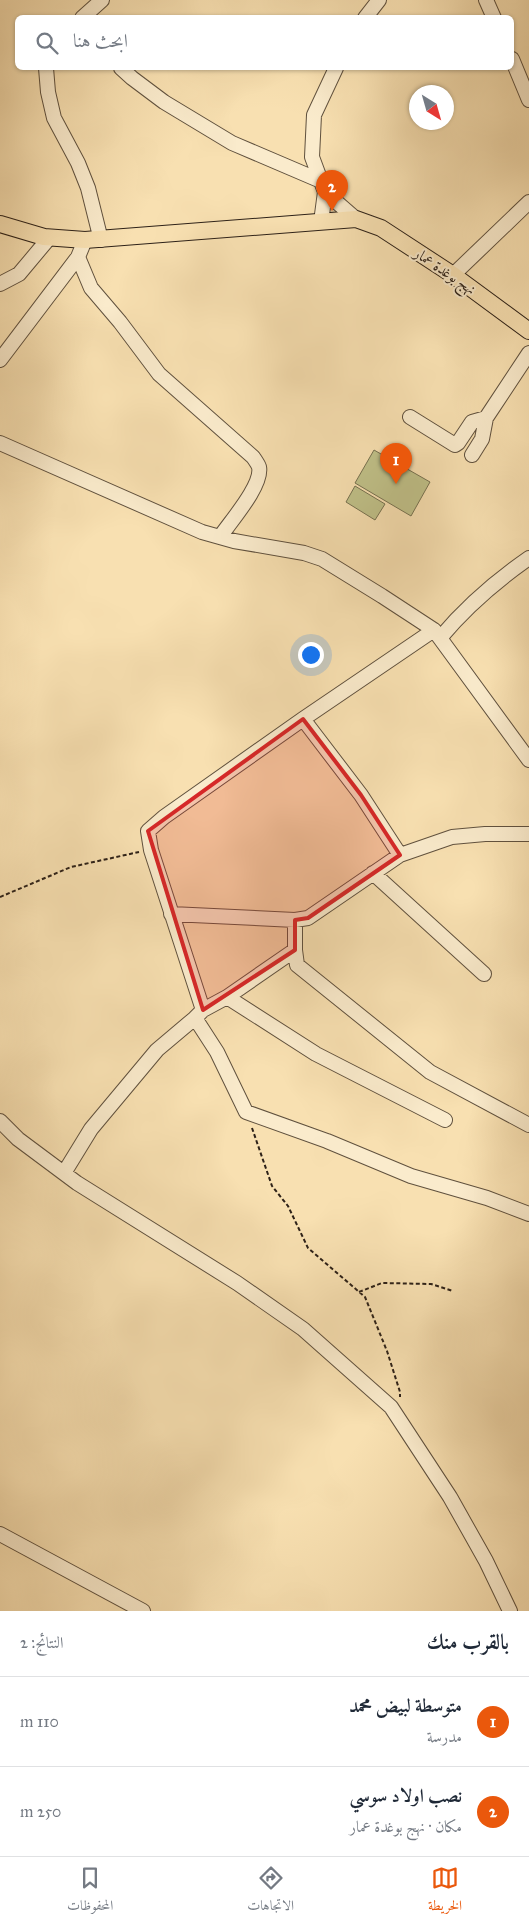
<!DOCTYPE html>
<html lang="ar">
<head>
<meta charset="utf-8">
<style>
	body { margin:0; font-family:"IM FELL Great Primer",Amiri,serif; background:#f6f6f7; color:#1f2937; direction:rtl }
	.compass { position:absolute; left:409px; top:85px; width:45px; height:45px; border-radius:50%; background:#fff; box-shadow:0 1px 4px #0004; rotate:143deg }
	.you { position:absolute; left:310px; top:654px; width:18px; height:18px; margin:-12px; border:4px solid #fff; border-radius:50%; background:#1a73e8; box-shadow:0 0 0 8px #1a73e833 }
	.badge { display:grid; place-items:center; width:32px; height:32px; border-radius:50%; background:#ea580c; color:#fff; font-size:16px; font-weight:700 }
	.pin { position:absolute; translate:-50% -41px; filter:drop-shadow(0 1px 2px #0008) }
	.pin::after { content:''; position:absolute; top:26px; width:18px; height:15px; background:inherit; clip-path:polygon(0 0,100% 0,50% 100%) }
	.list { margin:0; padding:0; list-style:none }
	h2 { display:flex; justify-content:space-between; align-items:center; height:65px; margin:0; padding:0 20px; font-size:21px }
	h2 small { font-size:16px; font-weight:400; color:#747a83 }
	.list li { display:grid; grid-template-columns:32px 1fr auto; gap:15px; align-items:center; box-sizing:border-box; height:90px; padding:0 20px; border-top:1px solid #e0e1e3 }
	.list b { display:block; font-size:19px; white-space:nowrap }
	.list p { margin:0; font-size:16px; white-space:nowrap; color:#747a83 }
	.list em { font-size:16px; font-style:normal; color:#747a83 }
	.icon { flex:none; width:28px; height:28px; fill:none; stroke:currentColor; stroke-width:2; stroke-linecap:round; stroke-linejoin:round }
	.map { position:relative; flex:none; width:529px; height:1611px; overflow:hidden; direction:ltr }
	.search { position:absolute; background:#fff; box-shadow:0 1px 4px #0004; left:15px; right:15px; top:15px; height:55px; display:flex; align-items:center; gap:12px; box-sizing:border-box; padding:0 18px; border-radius:8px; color:#747a83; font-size:19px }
	.sheet { height:245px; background:#fff }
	nav { display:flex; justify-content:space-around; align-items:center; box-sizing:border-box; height:70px; border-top:1px solid #e0e1e3; background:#fff; font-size:14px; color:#747a83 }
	nav a { display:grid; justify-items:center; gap:2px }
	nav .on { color:#ea580c }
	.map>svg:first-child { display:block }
	.green { fill:#c0c189; stroke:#767150 }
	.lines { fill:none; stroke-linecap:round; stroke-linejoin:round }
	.minor-casing { stroke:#60513e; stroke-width:16 }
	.major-casing { stroke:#2d2118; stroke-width:18 }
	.path { stroke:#2d2118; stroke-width:2; stroke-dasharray:4 2.5; stroke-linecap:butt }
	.minor { stroke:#faebcc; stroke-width:14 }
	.major { stroke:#f8e0b1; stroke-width:16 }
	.marked { fill:#d62828; fill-opacity:0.2; stroke:#d62828; stroke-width:4; stroke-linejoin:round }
	.labels { text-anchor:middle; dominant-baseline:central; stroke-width:4; stroke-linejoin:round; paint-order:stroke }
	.street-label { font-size:15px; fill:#2d2118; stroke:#faebcc }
</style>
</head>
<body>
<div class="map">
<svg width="529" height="1611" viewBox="0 0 529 1611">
	<rect width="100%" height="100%" fill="#f8e0b1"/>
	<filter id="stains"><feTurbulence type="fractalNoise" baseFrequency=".004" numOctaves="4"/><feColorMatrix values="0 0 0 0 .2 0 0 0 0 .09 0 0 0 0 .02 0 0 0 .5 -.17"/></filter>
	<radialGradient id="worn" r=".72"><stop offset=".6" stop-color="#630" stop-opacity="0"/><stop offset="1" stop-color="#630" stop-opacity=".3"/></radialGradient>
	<path class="green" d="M374,450l56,32 -19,34 -56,-33z
		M355,486l30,18 -10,16 -29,-18z"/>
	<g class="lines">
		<g class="minor-casing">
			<path id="minor" d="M486,0l8,18
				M82,18l20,-18
				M365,18l14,-18
				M512,59l17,41
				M46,68l2,24 6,26 24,45 10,25 13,52
				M121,68l11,10 32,24 68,41 89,38
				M325,192l31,27
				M321,222l4,-30 -13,-35 2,-42 22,-47
				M85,240l-7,17 13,31 29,34 39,52 94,83c2,3 5,7 6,10 4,18 -29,55 -39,70
				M453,275l76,-73
				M0,284l19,-10 31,-37
				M0,360l78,-103
				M410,417l45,28 3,-2 14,-21 14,-4
				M0,443l202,89 32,9 70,12 18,6 60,37 52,34 95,130
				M472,455l10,-16 4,-21 43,-65
				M440,638c26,-31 56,-57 89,-80
				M303,719l58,76 39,60
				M373,873l111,101
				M171,914l124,6 13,-2 92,-63 52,-18 33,-3h44
				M295,920v30l2,15 133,107 99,53
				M295,950l-68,47 89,57 129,66
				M227,997l-24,13 -8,8 22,34 29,60 81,29 84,35 76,22 42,16
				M203,1010l-52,-160 -3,-19 16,-14 139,-98 131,-89
				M0,1121l18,18 59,44 160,100 66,46 88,78 59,90 36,64 24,50
				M64,1173l27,-44 66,-79 38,-32
				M0,1534l143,77"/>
		</g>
		<g class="major-casing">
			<path id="major" d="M0,224l44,13 41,3 271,-21 25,9 72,47 76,56"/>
		</g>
		<path class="path" d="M0,897l71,-30 68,-15
			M252,1128l20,58 16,20 20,42 57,49 22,54 13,41v5
			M359,1292l23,-9 49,1 22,7"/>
		<use href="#minor" class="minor"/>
		<use href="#major" class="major"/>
	</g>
	<path class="marked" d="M303,719l58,76 39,60 -92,63 -13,2v30l-92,60 -55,-179z"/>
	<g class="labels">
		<g class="street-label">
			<text transform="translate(445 271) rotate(34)">نهج بوغدة عمار</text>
		</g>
	</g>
	<rect width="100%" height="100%" filter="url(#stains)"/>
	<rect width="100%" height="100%" fill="url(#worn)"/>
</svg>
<svg class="compass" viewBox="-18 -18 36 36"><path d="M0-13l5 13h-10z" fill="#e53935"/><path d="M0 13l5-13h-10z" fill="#747a83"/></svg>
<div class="you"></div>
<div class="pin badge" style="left:396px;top:484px">1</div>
<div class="pin badge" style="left:332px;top:211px">2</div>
<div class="search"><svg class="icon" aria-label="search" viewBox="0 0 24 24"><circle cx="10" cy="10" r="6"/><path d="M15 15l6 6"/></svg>ابحث هنا</div>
</div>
<section class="sheet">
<h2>بالقرب منك<small>النتائج: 2</small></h2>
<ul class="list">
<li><span class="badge">1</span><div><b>متوسطة لبيض محمد</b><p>مدرسة</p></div><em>110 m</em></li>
<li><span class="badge">2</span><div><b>نصب اولاد سوسي</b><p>مكان · نهج بوغدة عمار</p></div><em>250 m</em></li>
</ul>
</section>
<nav>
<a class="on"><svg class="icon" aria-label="map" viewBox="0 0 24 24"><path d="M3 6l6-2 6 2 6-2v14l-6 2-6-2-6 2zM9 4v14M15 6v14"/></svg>الخريطة</a>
<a><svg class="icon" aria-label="directions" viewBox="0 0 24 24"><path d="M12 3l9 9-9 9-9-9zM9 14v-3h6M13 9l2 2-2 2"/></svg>الاتجاهات</a>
<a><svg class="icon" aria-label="saved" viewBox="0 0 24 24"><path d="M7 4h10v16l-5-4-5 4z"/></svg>المحفوظات</a>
</nav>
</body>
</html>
